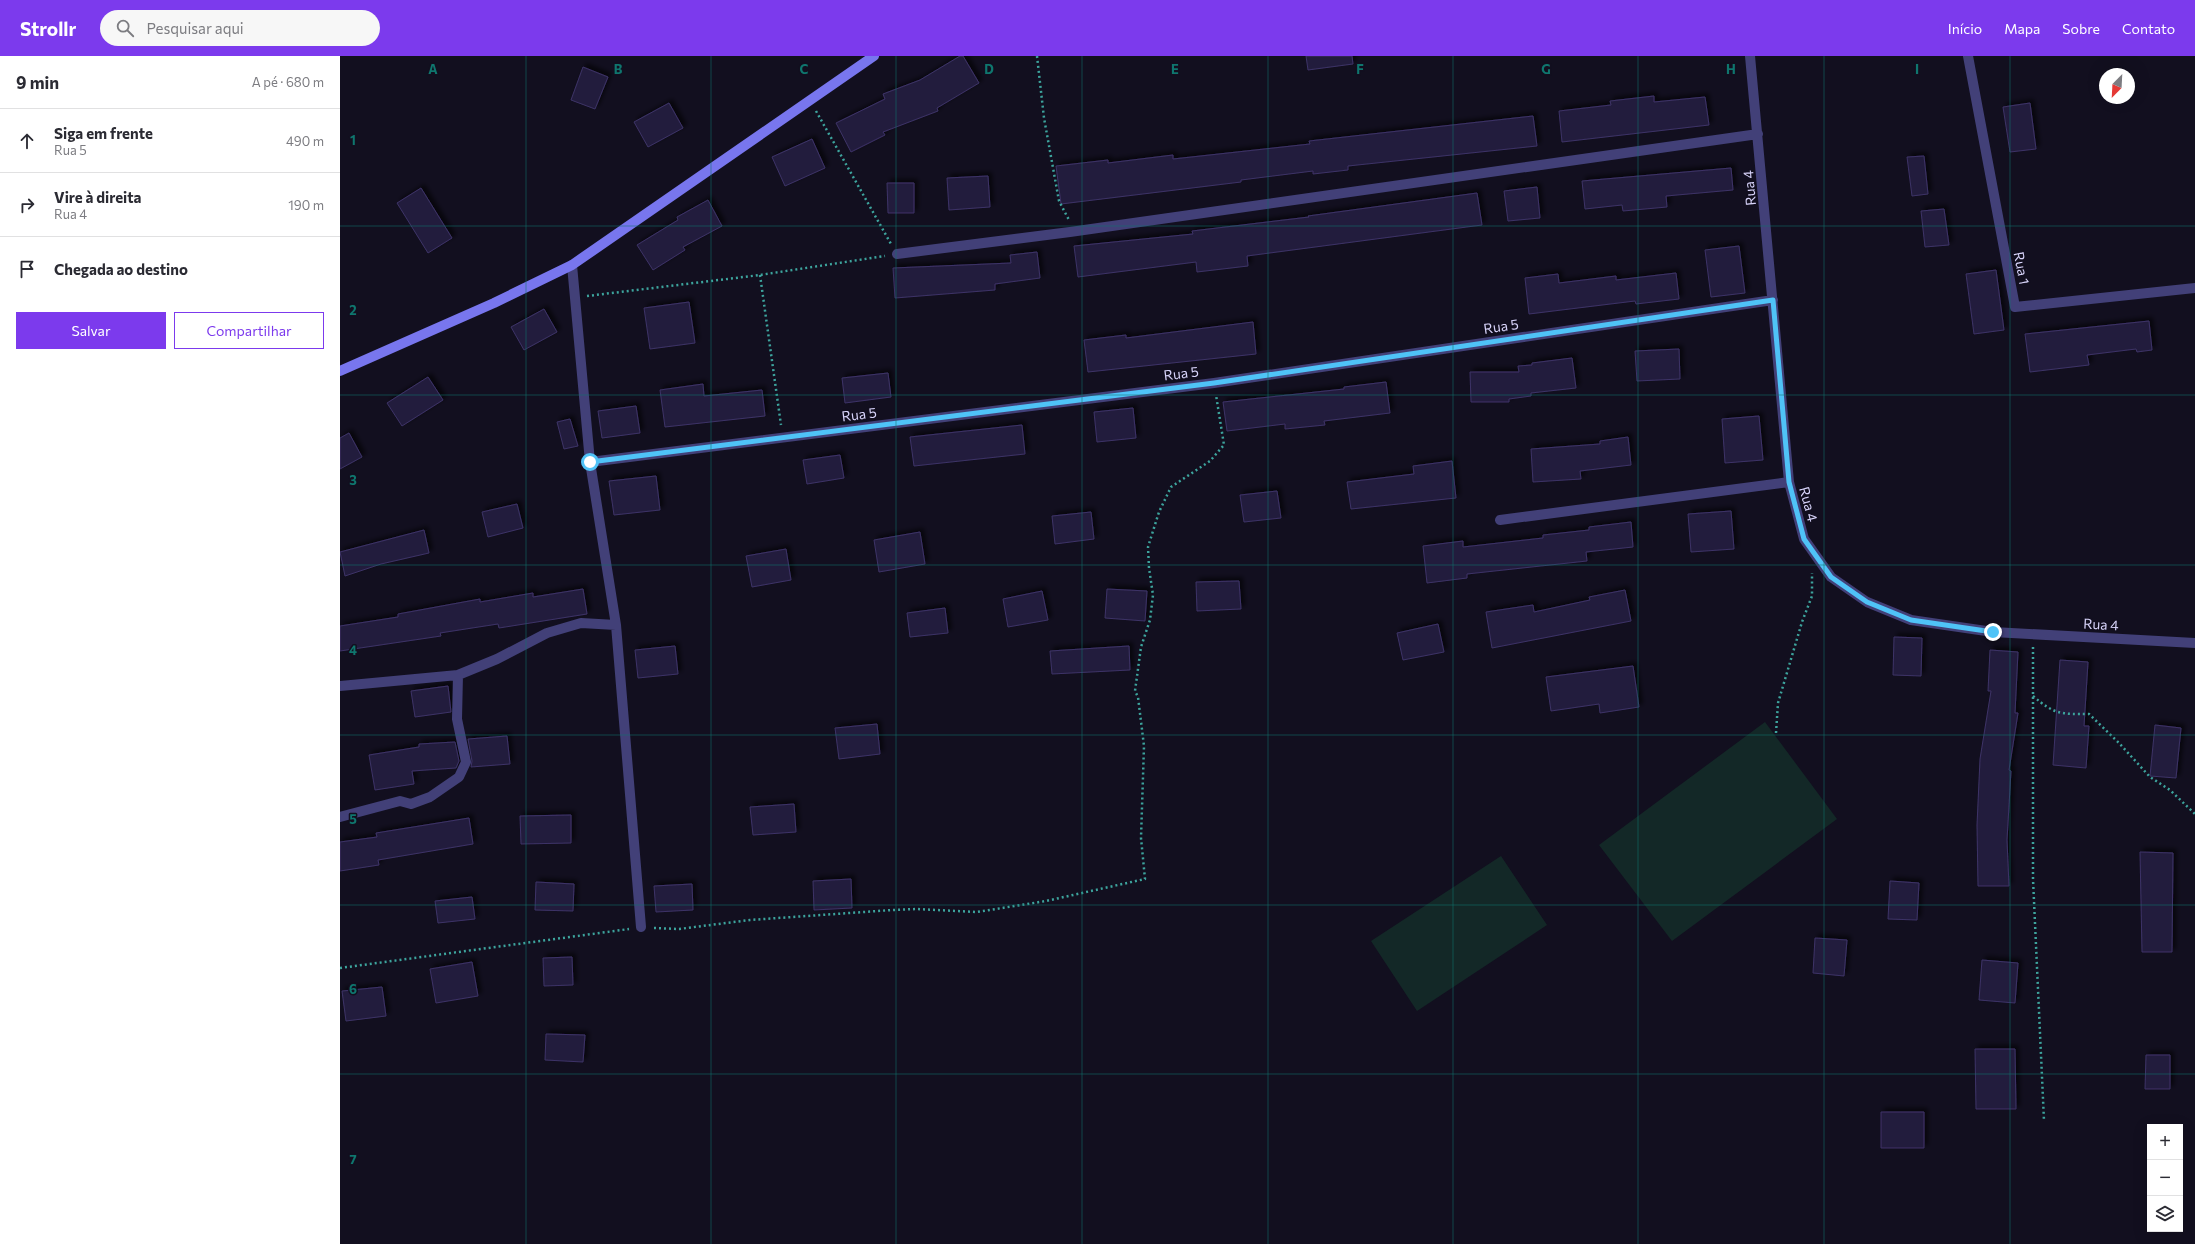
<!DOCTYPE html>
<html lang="pt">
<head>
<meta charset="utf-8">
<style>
	body { margin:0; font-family:Commissioner,sans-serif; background:#f7f7f7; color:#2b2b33 }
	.controls { position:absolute; right:12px; bottom:12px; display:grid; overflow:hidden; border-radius:0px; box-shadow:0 4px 16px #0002 }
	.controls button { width:36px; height:36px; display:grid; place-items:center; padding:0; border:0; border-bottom:1px solid #e1e1e2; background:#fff; color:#2b2b33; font:20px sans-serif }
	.compass { position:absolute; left:1759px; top:12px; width:36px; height:36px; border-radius:50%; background:#fff; box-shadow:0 4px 16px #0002; rotate:204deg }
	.stop { position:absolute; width:12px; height:12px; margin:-9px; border:3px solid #4fc3f7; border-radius:50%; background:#fff }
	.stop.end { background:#4fc3f7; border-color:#fff; box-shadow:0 1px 4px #0008 }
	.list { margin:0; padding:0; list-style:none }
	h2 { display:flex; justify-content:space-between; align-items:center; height:52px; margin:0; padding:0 16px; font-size:17px }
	h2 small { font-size:13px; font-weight:400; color:#7c7c81 }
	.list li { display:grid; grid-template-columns:26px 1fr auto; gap:12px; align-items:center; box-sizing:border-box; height:64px; padding:0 16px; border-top:1px solid #e1e1e2 }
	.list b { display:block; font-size:15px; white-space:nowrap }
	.list p { margin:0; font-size:13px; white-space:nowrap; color:#7c7c81 }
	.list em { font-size:13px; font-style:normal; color:#7c7c81 }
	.actions { display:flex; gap:8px; padding:12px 16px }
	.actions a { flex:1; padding:9px 0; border:1px solid #7c3aed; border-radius:0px; text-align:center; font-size:14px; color:#7c3aed }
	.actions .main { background:#7c3aed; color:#fff }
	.icon { flex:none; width:22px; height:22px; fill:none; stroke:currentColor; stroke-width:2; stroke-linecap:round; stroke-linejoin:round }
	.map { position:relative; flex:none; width:1855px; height:1188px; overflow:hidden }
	header { display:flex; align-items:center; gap:24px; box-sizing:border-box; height:56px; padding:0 20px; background:#7c3aed; color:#fff }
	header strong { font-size:19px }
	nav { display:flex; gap:22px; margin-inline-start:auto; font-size:14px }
	.search { width:280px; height:36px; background:#f7f7f7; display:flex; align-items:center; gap:10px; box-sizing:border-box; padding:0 14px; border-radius:22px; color:#7c7c81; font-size:15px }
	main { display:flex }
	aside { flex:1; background:#fff }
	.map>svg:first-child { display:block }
	.green { fill:#132827 }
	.building { fill:#241e3e; stroke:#3d3367; filter:url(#shadow) }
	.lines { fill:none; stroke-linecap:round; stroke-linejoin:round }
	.path { stroke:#3da49d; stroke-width:2.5; stroke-dasharray:2 3; stroke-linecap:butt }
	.street { stroke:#424078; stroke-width:10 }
	.secondary { stroke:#7876ee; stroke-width:10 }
	.route { stroke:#4fc3f7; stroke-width:5 }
	.grid { fill:none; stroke:#0f766e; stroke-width:1; stroke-opacity:0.55 }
	.labels { text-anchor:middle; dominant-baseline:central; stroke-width:3; stroke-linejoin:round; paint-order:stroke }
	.street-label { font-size:14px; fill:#d7d3f9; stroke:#120f1f }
	.grid-label { font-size:13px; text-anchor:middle; font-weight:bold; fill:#0f766e; stroke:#120f1f; stroke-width:3; stroke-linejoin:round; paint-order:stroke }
</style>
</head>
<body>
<header>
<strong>Strollr</strong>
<div class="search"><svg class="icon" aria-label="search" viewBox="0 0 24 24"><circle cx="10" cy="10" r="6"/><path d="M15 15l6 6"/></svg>Pesquisar aqui</div>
<nav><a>Início</a><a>Mapa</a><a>Sobre</a><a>Contato</a></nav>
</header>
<main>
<aside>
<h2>9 min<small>A pé · 680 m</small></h2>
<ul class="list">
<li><svg class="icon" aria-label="ahead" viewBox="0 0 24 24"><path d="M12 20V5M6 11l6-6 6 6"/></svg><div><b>Siga em frente</b><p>Rua 5</p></div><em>490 m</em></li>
<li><svg class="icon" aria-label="right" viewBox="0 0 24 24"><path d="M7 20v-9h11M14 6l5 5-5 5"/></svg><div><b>Vire à direita</b><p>Rua 4</p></div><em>190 m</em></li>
<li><svg class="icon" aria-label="arrive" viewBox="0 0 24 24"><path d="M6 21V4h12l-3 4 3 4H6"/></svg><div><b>Chegada ao destino</b></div></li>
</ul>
<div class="actions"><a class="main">Salvar</a><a>Compartilhar</a></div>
</aside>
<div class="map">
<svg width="1855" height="1188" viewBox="0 0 1855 1188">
	<defs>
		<filter id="shadow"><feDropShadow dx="3.5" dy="-3.5" stdDeviation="2" flood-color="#0009"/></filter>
	</defs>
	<rect width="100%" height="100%" fill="#120f1f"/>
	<path class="green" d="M1425,666l72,97 -165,122 -73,-96z
		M1161,800l46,69 -130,86 -46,-70z"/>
	<path class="building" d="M620,0h3l16,27 -42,25 1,3 -55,21 2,3 -34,17 -15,-29 49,-24 -2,-5 37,-14z
		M966,0h46l1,8 -45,6z
		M243,11l25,10 -13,32 -24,-9z
		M1314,40v6l51,-5 4,28 -147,17 -3,-31 52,-6 -1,-4z
		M329,47l14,25 -35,19 -14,-25z
		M1690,47l6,46 -26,3 -7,-45z
		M1193,60l4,30 -189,20v4l-35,4v-3l-72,9v2l-180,22 -5,-38 52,-6v3l65,-8v4l64,-7 73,-8 -1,-3z
		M472,83l13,29 -40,18 -13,-29z
		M1584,100l4,38 -16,2 -5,-39z
		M1391,112l2,22 -67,6 1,11 -44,4 -1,-6 -37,4 -3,-28z
		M648,120l2,31 -41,3 -2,-32z
		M547,127h27v30h-26z
		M1197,131l3,31 -32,3 -4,-30z
		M81,132l31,50 -24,15 -31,-50z
		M1137,137l5,32 -235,31 1,10 -51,6 -1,-10 -118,15 -4,-31 119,-12 -1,-3 117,-14 -1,-1z
		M368,144l14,26 -39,21 2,3 -32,20 -16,-25 41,-25 -1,-3z
		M1604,153l5,36 -24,2 -4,-36z
		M1399,190l6,47 -34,4 -6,-47z
		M697,196l3,26 -45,6v6l-100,8 -2,-30 118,-5 -1,-8z
		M1656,214l8,60 -30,4 -8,-60z
		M1336,217l3,26 -43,5 -1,-3 -106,13 -4,-36 33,-4 1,9 57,-7v4z
		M349,246l6,41 -45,6 -6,-41z
		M204,253l13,23 -33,18 -13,-23z
		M1809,265l3,29 -15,2 -1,-3 -49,6 2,10 -59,7 -5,-38z
		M913,266l3,32 -168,18 -4,-32 42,-5v3z
		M1339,293l1,30 -43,2 -2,-30z
		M1232,302l4,30 -45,5v3l-22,3v3h-38l-1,-30h49l-1,-6 14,-1v-2z
		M548,317l3,24 -46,6 -3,-25z
		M88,321l15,23 -41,26 -15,-23z
		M1046,326l4,31 -66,8 1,4 -40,4v-5l-58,7 -4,-29 121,-13v-2z
		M363,328l1,12 58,-6 3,26 -100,11 -5,-37z
		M296,350l4,27 -38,5 -4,-27z
		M793,352l3,30 -39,4 -3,-30z
		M1419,360l4,44 -38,3 -3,-44z
		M230,363l8,27 -14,3 -7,-27z
		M682,369l3,29 -111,12 -4,-29z
		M9,377l13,24 -22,12v-31z
		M1288,381l3,28 -51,6 1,8 -48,3 -2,-33 69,-5v-3z
		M500,399l4,23 -37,6 -4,-24z
		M1112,405l4,37 -105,11 -4,-27 67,-8 -1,-8z
		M316,420l4,34 -46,5 -5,-34z
		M937,435l4,27 -37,4 -4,-27z
		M177,448l6,24 -35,9 -6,-25z
		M1391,455l3,38 -43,3 -3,-38z
		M751,456l3,27 -39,5 -3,-28z
		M1291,466l2,25 -47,5 1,9 -120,13v4l-40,5 -4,-37 40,-5v6l80,-9v-3l46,-5v-3z
		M84,474l5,23 -48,11 -36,12 -5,-24z
		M580,476l5,32 -46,8 -5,-32z
		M446,493l5,31 -39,7 -6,-31z
		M899,525l2,28 -44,2 -1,-29z
		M243,533l4,25 -88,14 -1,-4 -58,9 1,3 -101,15v-25l58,-9v-3l82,-15v3l53,-9v4z
		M767,533l40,2 -2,30 -40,-3z
		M1285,534l6,31 -139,27 -6,-36 47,-7 1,7 56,-12 -1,-3z
		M702,535l6,29 -40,7 -5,-28z
		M605,552l3,25 -38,4 -3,-24z
		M1098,568l6,28 -41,8 -6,-27z
		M1554,581l28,1 -1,38 -28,-1z
		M335,590l3,28 -40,4 -3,-28z
		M789,590l1,24 -78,4 -2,-23z
		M1650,594l28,2 -3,61h3l-9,57 2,1 -4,69 2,46h-31l-1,-61 3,-66 11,-68h-3z
		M1720,604l28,2 -4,64h5l-3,42 -33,-3z
		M1293,610l6,41 -39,6 -1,-9 -48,7 -5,-34z
		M108,630l3,26 -36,5 -4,-26z
		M537,668l3,30 -41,5 -4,-31z
		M1815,669l26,3 -5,50 -26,-2z
		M167,680l3,28 -39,3 1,-6 -4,-22z
		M115,686l4,19 -3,7 -44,3 2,13 -39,6 -6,-35 50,-8v-3z
		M454,748l2,28 -43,3 -3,-28z
		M231,759v28l-50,1 -1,-28z
		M129,762l4,26 -95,16 1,5 -39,6v-29l37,-5 -1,-4z
		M1800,796l33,1 -1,99h-30z
		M511,823l1,29 -38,2 -1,-29z
		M1550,825l29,2 -2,37 -29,-1z
		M196,826l38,2 -1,27 -38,-1z
		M352,828l1,26 -37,2 -2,-26z
		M132,841l3,22 -37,4 -3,-22z
		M1475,882l32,2 -3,36 -31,-3z
		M232,901l1,28 -29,1 -1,-28z
		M1642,904l36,3 -3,40 -36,-3z
		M132,906l6,34 -42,7 -6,-34z
		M42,931l4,29 -40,5 -4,-30z
		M206,978l39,1 -2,27 -38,-2z
		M1635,993h40l1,60h-40z
		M1806,999h24v34h-25z
		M1541,1056h43v36h-43z"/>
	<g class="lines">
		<path class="path" d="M697,0l7,62 15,83 10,19
			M476,55l75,133
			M420,219l21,150
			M247,240l173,-21 125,-19
			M1693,591v232l11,242
			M1693,640c22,19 28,18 56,18l30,29 31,34 20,13 25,24
			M1436,677l2,-30 24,-81 10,-26v-23
			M314,872l25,1 71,-9 142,-10 25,-1 60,3 69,-11 99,-22 -4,-41 3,-92 -6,-49 -3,-6 6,-44 9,-27 3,-25 -4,-27 -1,-21 11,-35 12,-25 39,-26 14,-16 -8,-50
			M0,912l289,-39"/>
		<path class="street" d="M1410,0l39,426 15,57 27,38 36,25 44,18 82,12 202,11
			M1628,0l47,251 180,-19
			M557,198l173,-22 688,-98
			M232,209l18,197 26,163 25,302
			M250,406l624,-79 559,-83
			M1160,464l289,-38
			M0,630l118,-11 39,-16 50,-26 34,-10 35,2
			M0,761l60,-16 11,3 19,-7 29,-20 7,-15 -9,-43 1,-44"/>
		<path class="secondary" d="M0,315l154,-68 78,-38 302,-209"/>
	</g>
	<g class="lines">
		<path class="route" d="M250,406l624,-79 559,-83 16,182 15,57 27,38 36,25 44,18 82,12"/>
	</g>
	<path class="grid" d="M186,0v1188M371,0v1188M556,0v1188M742,0v1188M928,0v1188M1113,0v1188M1298,0v1188M1484,0v1188M1670,0v1188M0,170h1855M0,339h1855M0,509h1855M0,679h1855M0,849h1855M0,1018h1855"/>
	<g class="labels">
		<g class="street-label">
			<text transform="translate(1409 132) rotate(-95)">Rua 4</text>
			<text transform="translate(1682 212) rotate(79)">Rua 1</text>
			<text transform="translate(1161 270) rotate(-8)">Rua 5</text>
			<text transform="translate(841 317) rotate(-7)">Rua 5</text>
			<text transform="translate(519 358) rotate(-7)">Rua 5</text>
			<text transform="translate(1469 448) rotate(75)">Rua 4</text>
			<text transform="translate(1761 568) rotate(3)">Rua 4</text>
		</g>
	</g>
	<g class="grid-label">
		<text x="93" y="18">A</text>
		<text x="278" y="18">B</text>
		<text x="464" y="18">C</text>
		<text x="649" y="18">D</text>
		<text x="835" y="18">E</text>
		<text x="1020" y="18">F</text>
		<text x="1206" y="18">G</text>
		<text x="1391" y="18">H</text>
		<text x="1577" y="18">I</text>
		<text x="13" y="89">1</text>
		<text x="13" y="259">2</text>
		<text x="13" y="429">3</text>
		<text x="13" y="599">4</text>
		<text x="13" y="768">5</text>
		<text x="13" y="938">6</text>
		<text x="13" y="1108">7</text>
	</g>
</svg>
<div class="controls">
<button>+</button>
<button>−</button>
<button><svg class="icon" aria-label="layers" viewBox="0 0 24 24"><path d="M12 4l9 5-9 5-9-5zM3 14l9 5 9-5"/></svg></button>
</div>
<svg class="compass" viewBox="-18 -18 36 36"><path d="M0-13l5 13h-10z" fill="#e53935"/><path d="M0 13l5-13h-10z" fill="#7c7c81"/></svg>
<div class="stop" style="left:250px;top:406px"></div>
<div class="stop end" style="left:1653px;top:576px"></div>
</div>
</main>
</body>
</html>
